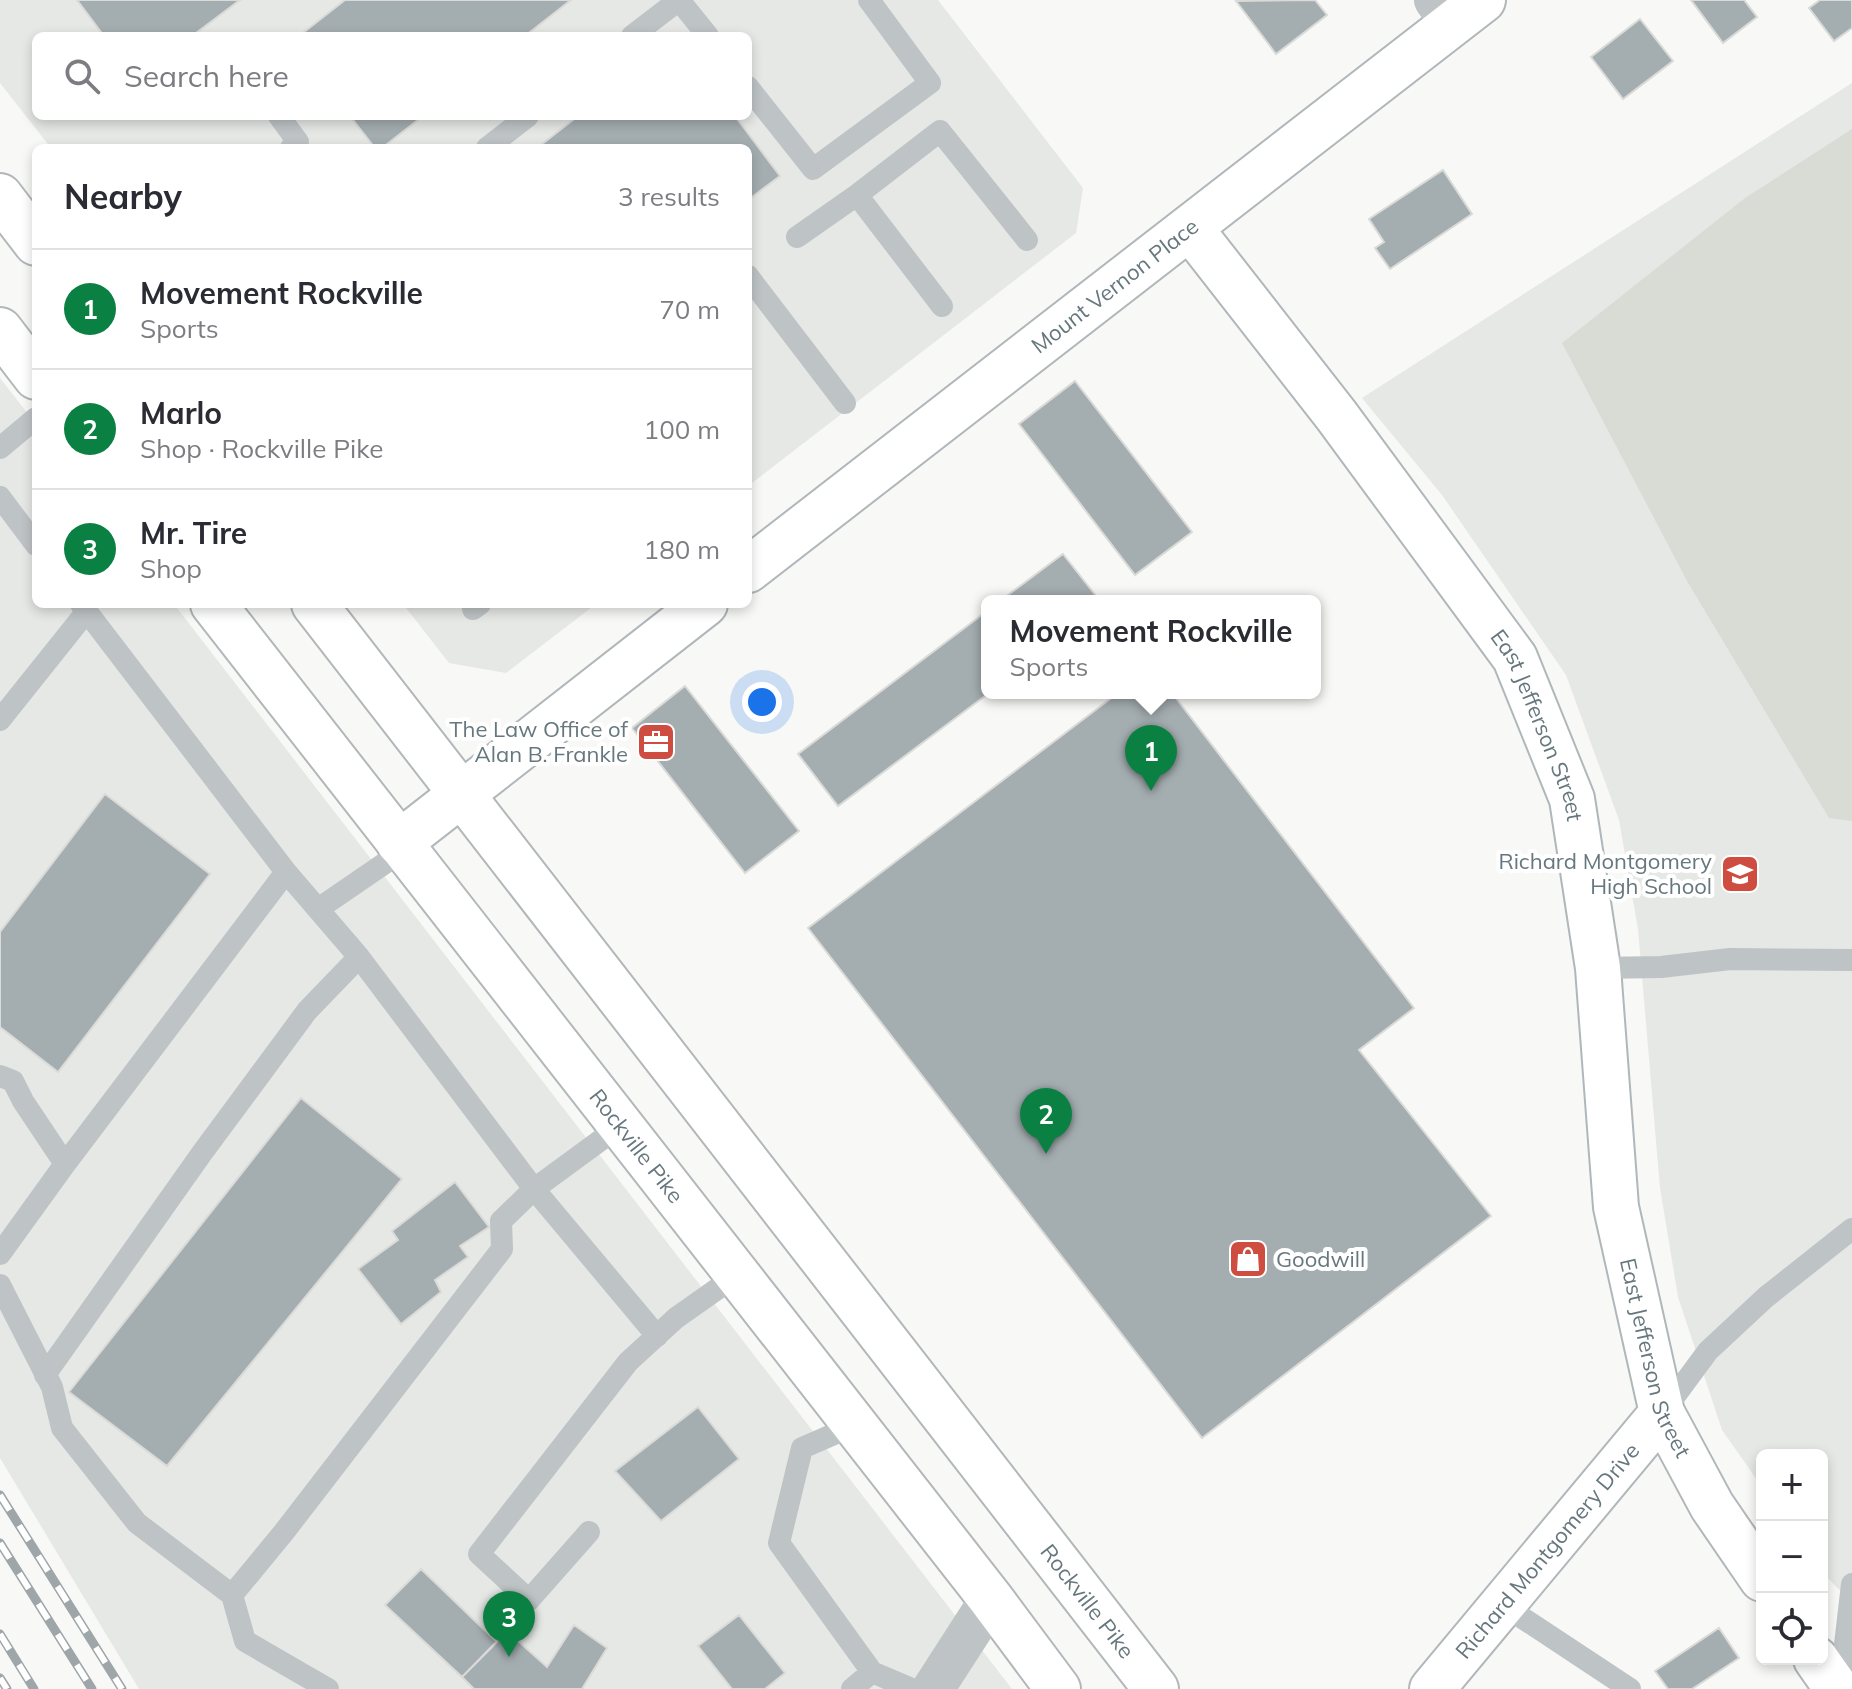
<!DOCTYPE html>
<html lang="en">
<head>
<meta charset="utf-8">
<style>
	body { margin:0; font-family:Mulish,sans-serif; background:#f2f2f3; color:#2b2b33 }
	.controls { position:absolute; right:24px; bottom:24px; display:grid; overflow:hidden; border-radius:12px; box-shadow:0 4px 12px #0003 }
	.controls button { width:72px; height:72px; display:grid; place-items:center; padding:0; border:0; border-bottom:2px solid #e1e1e2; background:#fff; color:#2b2b33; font:40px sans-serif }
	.you { position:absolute; left:762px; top:702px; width:28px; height:28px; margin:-20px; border:6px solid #fff; border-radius:50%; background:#1a73e8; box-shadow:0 0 0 12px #1a73e833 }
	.badge { display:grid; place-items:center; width:52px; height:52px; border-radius:50%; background:#0b8043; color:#fff; font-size:26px; font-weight:700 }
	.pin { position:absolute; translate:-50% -66px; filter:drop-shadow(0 2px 4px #0008) }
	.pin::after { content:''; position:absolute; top:42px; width:28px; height:24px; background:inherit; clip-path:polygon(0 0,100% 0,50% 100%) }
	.popup { position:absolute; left:981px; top:595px; width:340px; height:104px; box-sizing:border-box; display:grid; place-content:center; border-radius:12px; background:#fff; filter:drop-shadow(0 2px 6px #0005); font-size:26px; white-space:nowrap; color:#7c7c81 }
	.popup b { font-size:30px; color:#2b2b33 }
	.popup::after { content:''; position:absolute; left:50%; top:100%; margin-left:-16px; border:16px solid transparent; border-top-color:#fff }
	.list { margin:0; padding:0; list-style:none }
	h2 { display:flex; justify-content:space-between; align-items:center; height:104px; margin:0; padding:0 32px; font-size:34px }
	h2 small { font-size:26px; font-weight:400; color:#7c7c81 }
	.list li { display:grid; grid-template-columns:52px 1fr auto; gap:24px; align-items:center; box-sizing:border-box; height:120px; padding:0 32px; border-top:2px solid #e1e1e2 }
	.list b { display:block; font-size:30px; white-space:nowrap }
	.list p { margin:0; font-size:26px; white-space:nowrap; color:#7c7c81 }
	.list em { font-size:26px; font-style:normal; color:#7c7c81 }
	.icon { flex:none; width:44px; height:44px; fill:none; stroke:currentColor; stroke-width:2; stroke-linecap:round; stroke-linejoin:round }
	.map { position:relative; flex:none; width:1852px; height:1689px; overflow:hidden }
	.search { position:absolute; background:#fff; box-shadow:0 4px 12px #0003; left:32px; top:32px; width:720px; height:88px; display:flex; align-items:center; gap:20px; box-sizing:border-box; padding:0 28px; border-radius:12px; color:#7c7c81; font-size:30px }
	.panel { position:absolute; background:#fff; box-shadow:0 4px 12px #0003; left:32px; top:144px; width:720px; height:464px; border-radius:12px }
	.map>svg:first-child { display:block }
	.built { fill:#e6e8e6; fill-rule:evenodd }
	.green { fill:#d9dcd5 }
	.building { fill:#a4adb0; stroke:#dadad8; stroke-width:2 }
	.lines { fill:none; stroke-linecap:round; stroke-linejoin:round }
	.secondary-casing { stroke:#b0b7ba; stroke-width:48 }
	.primary-casing { stroke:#b2b7b9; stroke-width:48 }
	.lane { stroke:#bec3c5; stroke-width:22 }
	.street { stroke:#bec3c5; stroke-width:42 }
	.secondary { stroke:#fff; stroke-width:44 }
	.primary { stroke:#fff; stroke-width:44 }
	.rail-casing { stroke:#9ea6a9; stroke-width:9 }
	.rail { stroke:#fff; stroke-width:6; stroke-dasharray:18; stroke-linecap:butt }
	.labels { text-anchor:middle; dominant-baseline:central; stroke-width:8; stroke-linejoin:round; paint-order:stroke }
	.street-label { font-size:22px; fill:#66777d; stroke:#fff }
	.poi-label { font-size:22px; fill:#66777d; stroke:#fff; text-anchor:end }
</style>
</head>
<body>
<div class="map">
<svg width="1852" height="1689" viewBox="0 0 1852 1689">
	<rect width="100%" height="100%" fill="#f8f8f6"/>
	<path class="built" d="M0,0h938l145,188 -7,45 -328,253v-338h-697l-51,-65zM36,36h712v80h-712z
		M1852,83v1520l-30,-31v-117h-60v32l-40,-57 -44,-133 -18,-109 -22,-259 -19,-109 -53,-145 -124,-180 -80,-97z
		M0,378l36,46v180h138l838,1085h-873l-139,-231z
		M403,604h193l-90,69 -57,-10z"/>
	<path class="green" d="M1852,129v692l-23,-3 -142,-237 -125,-238 183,-145z"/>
	<path class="building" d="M77,0h163l-48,36h-88z
		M345,0h226l-46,36h-226z
		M1315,0l12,15 -51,39 -40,-53z
		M1691,0h53l13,17 -34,26z
		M1820,0h32v28l-18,13 -25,-33z
		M1640,19l33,42 -50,38 -32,-42z
		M350,116h73l-41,32h-7z
		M578,116h157l45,60 -32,24v-52h-211z
		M1443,170l29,44 -82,55 -15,-21 9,-6 -15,-23z
		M1075,381l117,151 -57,43 -116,-151z
		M1063,554l37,47h-100z
		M987,611l2,82 -151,113 -40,-52z
		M685,686l114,145 -54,42 -113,-145z
		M1118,693h54l242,315 -55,42 132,166 -289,222 -394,-510z
		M105,794l105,80 -152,198 -58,-45v-95z
		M301,1098l101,81 -235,287 -98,-74z
		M455,1182l34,45 -29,19 8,11 -33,23 6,12 -40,32 -43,-55 40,-29 -6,-9z
		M698,1407l41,52 -78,62 -46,-50z
		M421,1569l76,73 -35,35 -77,-72z
		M739,1615l46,58 -20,16h-33l-34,-43z
		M574,1625l33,23 -25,41h-108l-12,-12 45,-46 40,36z
		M1719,1628l20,30 -47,31h-24l-13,-18z"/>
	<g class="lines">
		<g class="secondary-casing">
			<g id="secondary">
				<path id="s1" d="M1190,228l146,187 179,243 57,141 26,169 18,239 46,206 50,93 50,73"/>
				<path id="s2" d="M748,570l735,-570"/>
				<path d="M399,843l306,-239"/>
				<path d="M1816,1659l21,30"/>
				<path id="s3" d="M1432,1689l230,-276"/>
			</g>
		</g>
		<g class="primary-casing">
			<g id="primary">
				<path d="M0,196l36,47"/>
				<path d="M0,330l36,47"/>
				<path id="s4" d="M213,604l778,995 67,90"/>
				<path id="s5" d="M314,604l842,1085"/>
			</g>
		</g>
		<path class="lane" d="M679,0l29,36
			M632,36l47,-36
			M748,87l65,82 117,-86 -61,-83
			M279,116l19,26 -7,6
			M487,148l41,-32
			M857,195l83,-64 87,109
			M797,237l60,-42 85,111
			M748,276l97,127
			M0,448l36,-30
			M0,497l36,48
			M81,604l205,268
			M473,609l7,-5
			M0,720l87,-109
			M318,909l86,-59
			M1598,968l63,-1 69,-8 122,1
			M0,1076l13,5 10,20 42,63 -65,90
			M65,1164l221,-292 73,85 175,232 123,147
			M0,1285l52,102 10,41 75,95 95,72 13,46 83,48
			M45,1375l157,-222 105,-142 52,-54
			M1663,1412l45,-61 58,-54 86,-68
			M855,1425l-53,23 -23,95 93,129
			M589,1532l-60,68 -50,-46 149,-192 48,-44 61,-43
			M232,1595l52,-63 218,-283 -1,-28 33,-32 86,-63
			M1503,1605l127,84
			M1840,1688l12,-104
			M852,1689l20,-17 40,17"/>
		<path class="street" d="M1435,0l17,23
			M933,1689l58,-90"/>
		<use href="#secondary" class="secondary"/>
		<use href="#primary" class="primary"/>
		<g class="rail-casing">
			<path id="rail" d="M0,1495l122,194
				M0,1543l92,146
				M0,1634l34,55
				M0,1678l7,11"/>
		</g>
		<use href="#rail" class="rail"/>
	</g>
	<defs>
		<g id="office-square" transform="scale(2)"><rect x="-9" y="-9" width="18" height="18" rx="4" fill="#ce4d40" stroke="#fff"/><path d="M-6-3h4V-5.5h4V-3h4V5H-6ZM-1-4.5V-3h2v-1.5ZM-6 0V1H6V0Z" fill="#fff"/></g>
		<g id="school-square" transform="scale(2)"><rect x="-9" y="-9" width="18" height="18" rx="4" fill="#ce4d40" stroke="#fff"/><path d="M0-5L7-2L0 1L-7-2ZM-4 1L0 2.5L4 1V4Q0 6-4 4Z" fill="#fff"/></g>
		<g id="shop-square" transform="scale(2)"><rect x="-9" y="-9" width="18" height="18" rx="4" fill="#ce4d40" stroke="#fff"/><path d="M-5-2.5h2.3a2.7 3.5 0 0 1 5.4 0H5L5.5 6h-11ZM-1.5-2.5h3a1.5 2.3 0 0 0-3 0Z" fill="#fff"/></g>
	</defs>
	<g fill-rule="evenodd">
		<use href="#office-square" x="656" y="742"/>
		<use href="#school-square" x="1740" y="874"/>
		<use href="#shop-square" x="1248" y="1259"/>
	</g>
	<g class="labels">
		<g class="street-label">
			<text stroke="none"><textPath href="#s2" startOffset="464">Mount Vernon Place</textPath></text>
			<text stroke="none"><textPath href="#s1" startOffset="610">East Jefferson Street</textPath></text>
			<text stroke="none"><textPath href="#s4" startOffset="688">Rockville Pike</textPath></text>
			<text stroke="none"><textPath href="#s1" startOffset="1258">East Jefferson Street</textPath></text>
			<text stroke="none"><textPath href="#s3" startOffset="180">Richard Montgomery Drive</textPath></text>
			<text stroke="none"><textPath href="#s5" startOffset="1262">Rockville Pike</textPath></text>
		</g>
		<g class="poi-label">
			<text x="628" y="729">The Law Office of<tspan x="628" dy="25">Alan B. Frankle</tspan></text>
			<text x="1712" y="861">Richard Montgomery<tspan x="1712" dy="25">High School</tspan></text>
			<text x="1276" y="1259" text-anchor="start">Goodwill</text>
		</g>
	</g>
</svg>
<div class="controls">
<button>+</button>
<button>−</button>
<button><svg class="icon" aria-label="locate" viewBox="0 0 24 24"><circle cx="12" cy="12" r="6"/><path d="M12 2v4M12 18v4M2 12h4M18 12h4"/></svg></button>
</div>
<div class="you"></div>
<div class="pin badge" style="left:1151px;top:791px">1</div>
<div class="popup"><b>Movement Rockville</b>Sports</div>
<div class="pin badge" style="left:1046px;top:1154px">2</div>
<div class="pin badge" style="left:509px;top:1657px">3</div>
<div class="search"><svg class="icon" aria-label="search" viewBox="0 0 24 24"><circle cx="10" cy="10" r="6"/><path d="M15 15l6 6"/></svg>Search here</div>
<section class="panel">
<h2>Nearby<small>3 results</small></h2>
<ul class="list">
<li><span class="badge">1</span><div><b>Movement Rockville</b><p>Sports</p></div><em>70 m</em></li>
<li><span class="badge">2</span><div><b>Marlo</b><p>Shop · Rockville Pike</p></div><em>100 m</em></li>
<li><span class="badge">3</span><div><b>Mr. Tire</b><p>Shop</p></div><em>180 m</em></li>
</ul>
</section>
</div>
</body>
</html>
